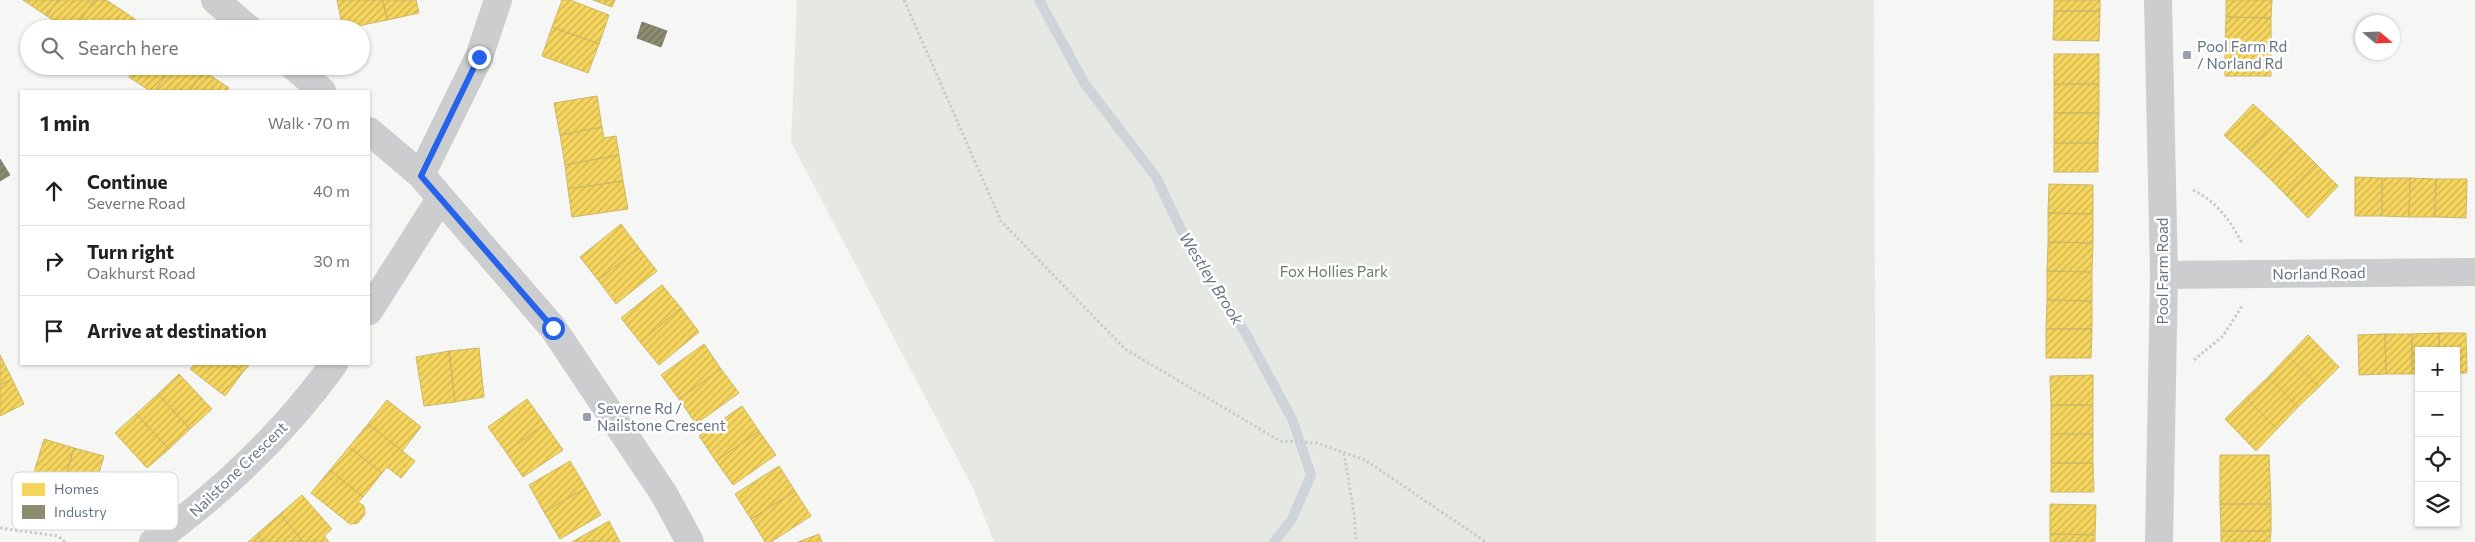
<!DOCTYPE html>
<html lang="en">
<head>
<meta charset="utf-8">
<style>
	body { margin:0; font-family:Commissioner,sans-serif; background:#f6f6f6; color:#202124 }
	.controls { position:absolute; right:15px; bottom:15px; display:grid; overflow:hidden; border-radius:0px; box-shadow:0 1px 4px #0004 }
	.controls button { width:45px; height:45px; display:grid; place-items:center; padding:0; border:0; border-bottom:1px solid #e0e0e0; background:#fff; color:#202124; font:25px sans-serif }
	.compass { position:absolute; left:2355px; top:15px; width:45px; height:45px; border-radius:50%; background:#fff; box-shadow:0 1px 4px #0004; rotate:109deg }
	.stop { position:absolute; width:15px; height:15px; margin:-11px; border:4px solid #2563eb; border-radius:50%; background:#fff }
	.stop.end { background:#2563eb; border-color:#fff; box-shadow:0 1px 5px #0008 }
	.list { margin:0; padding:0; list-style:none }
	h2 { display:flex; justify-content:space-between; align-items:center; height:65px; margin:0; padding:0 20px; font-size:21px }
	h2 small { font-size:16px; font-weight:400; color:#757577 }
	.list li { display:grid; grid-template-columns:32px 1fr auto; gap:15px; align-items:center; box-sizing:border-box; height:70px; padding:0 20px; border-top:1px solid #e0e0e0 }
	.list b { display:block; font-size:19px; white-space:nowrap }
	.list p { margin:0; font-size:16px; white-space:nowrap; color:#757577 }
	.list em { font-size:16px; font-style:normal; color:#757577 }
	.icon { flex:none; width:28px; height:28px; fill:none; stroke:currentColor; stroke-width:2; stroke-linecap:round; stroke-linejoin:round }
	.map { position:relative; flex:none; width:2475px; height:542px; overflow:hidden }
	.search { position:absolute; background:#fff; box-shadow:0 1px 4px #0004; left:20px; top:20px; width:350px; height:55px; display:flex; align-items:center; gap:12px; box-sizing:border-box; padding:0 18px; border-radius:28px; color:#757577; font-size:19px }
	.panel { position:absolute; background:#fff; box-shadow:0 1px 4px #0004; left:20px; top:90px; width:350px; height:275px; border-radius:0px }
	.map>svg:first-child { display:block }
	.park { fill:#e6e9e3 }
	.homes { fill:url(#homes-hatch); stroke:#cbb868 }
	.industry { fill:url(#industry-hatch); stroke:#818575 }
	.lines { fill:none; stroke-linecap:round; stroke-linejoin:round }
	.stream { stroke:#ced5d8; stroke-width:10 }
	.path { stroke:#cacbcb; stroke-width:3; stroke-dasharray:2.5 2.5; stroke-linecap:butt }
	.minor { stroke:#cccdce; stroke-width:28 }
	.route { stroke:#2563eb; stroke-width:6 }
	.poi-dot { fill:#98a2ac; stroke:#fff; stroke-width:2 }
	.labels { text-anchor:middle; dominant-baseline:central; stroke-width:5; stroke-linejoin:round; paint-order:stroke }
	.poi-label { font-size:15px; fill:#667585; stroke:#fff; text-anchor:start }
	.park-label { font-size:15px; fill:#687c65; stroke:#fff }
	.street-label { font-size:15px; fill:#667585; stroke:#fff }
	.water-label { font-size:16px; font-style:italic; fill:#627781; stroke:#fff }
	.key { fill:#fff; stroke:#d1d6da; stroke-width:1 }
	.key-label { font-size:14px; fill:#667585 }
</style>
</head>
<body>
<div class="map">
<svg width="2475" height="542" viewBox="0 0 2475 542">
	<defs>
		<pattern id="homes-hatch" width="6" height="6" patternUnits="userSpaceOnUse" patternTransform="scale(1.25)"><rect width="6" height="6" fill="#f6d55c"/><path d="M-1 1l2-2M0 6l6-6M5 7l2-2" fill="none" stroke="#cbb152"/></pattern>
		<pattern id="industry-hatch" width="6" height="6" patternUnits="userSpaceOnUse" patternTransform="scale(1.25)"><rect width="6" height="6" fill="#8c8c6e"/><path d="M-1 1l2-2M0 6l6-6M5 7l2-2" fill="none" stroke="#71725c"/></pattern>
	</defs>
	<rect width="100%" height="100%" fill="#f6f6f5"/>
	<path class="park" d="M797,0h1077l2,542h-882l-20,-52 -183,-348z"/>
	<path class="homes" d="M23,0h35l-11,16z
		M58,0h36l-19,29h-9l-19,-13z
		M94,0h12l17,11 -12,18h-36z
		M337,0h46l4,20 -44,9z
		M383,0h33l3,13 -32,7z
		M562,0h8l39,15 -10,29 -47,-17z
		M593,0h22l-3,7z
		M2054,0h46v11h-46z
		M2226,0h46l-1,18 -45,-1z
		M123,11l25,17 -1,1h-36z
		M2054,11h46l-1,30 -46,-1z
		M2226,17l45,1v29h-46z
		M552,27l47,17 -11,29 -46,-17z
		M2225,47h46v29h-46z
		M2054,54h45v30h-45z
		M136,66h36l-17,25h-5l-21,-14z
		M172,66h25l7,5 -14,20h-35z
		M204,71l25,17 -2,3h-37z
		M2054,84h45v29h-45z
		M597,96l5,31 -42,8 -6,-32z
		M2253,104l21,19 -30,31 -20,-19z
		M2054,113h45l-1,30h-44z
		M2274,123l20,19 -30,31 -20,-19z
		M602,127l2,11 12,-2 3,19 -54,10 -5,-30z
		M2294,142l22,22 -30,31 -22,-22z
		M2054,143h44v29h-44z
		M619,155l4,26 -55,8 -3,-24z
		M2316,164l22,22 -30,32 -22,-23z
		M2355,177l27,1v38h-27z
		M2382,178h28l-1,39 -27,-1z
		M2410,178l26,1 -1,38h-26z
		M2436,179h31l-1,39 -31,-1z
		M623,181l5,28 -56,8 -4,-28z
		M2049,184l44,1v29l-45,-1z
		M2048,213l45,1v29l-45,-1z
		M621,224l18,24 -41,32 -18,-23z
		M2048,242l45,1 -1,29 -45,-1z
		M639,248l18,23 -41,33 -18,-24z
		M2047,271l45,1v29l-45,-1z
		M662,285l19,23 -41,34 -19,-24z
		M2047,300l45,1v28h-46z
		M681,308l18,24 -40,33 -19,-23z
		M2046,329h46l-1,29h-45z
		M2439,333h27l1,40h-11v-22h-17z
		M2439,333v18h-20v23h-7v-40z
		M2385,334l1,40 -27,1 -1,-40z
		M2385,334h27v40h-26z
		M2308,335l31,32 -20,20 -31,-31z
		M704,344l17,25 -42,30 -18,-24z
		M479,348l5,49 -29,5 -6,-51z
		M449,351l6,51 -31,4 -8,-49z
		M0,355l12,24 -12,6z
		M2288,356l31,31 -21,20 -30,-30z
		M195,364h37l11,8 -18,24 -35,-27z
		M232,364h18l-7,8z
		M721,369l18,24 -43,31 -17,-25z
		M179,374l33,35 -22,20 -32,-35z
		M2093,375v30h-42l-1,-29z
		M2268,377l30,30 -21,22 -31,-31z
		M12,379l12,25 -24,12v-31z
		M158,394l32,35 -21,20 -33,-35z
		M2246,398l31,31 -21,22 -31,-32z
		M527,399l18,25 -39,28 -18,-25z
		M387,400l34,27 -19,24 -34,-27z
		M2051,405h42v29h-42z
		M742,406l17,25 -43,30 -17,-25z
		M136,414l33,35 -22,19 -32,-35z
		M368,424l47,37 -14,17 -14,-11 -5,6 -33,-26z
		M545,424l18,26 -40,27 -17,-25z
		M759,431l17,24 -43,30 -17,-24z
		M2051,434h42v29h-42z
		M44,439l30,9 -12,40 -30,-9z
		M349,447l33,26 -19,24 -33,-27z
		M74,448l30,8 -12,40 -30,-8z
		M2220,455h49l2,49h-51z
		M570,461l16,27 -42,24 -15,-27z
		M2051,463h42l1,29h-43z
		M779,466l16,25 -44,28 -16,-25z
		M330,470l33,27 -5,5 6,4 1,8 -7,9 -8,1 -39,-31z
		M586,488l15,27 -41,24 -16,-27z
		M795,491l16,25 -40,26h-6l-14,-23z
		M302,495l30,34 -8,7 5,6h-26l-23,-28z
		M2050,504l46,1 -1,30 -45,-1z
		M2220,504h51v27h-50z
		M280,514l23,28h-40l-6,-8z
		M609,521l11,21h-48z
		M2221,531h50l-1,11h-49z
		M257,534l6,8h-15z
		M819,534l3,8h-24z
		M2050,534l45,1v7h-45z"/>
	<path class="industry" d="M642,22l25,9 -6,16 -24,-9z
		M0,159l10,16 -10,6z"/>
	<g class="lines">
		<path class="stream" d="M1039,0l46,84 71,93 35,73 54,82 48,89 18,54 -19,44 -18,23"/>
		<path class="path" d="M904,0l97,221 124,128 155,92 37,2 48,17 121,82
			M2193,190c24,12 37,30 49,53
			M2194,360l29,-24 19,-30
			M1344,453l10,61 2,28
			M0,528l58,8 7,6"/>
		<path class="minor" d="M215,0l34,29
			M2158,0l6,275 -5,267
			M293,66l29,25
			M369,131l52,44 132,153 111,166 26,48
			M421,175l58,-118 19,-57
			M2164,275l311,-3
			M369,311l71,-112
			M153,542c69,-50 131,-109 181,-178"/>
	</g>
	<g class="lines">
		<path class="route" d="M479,57l-58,119 132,152"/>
	</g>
	<g class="poi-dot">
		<rect x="2182" y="50" width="10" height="10" rx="2.5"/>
		<rect x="582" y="412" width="10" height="10" rx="2.5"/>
	</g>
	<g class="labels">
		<g class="poi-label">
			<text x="2197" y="46">Pool Farm Rd<tspan x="2197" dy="17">/ Norland Rd</tspan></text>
			<text x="597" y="408">Severne Rd /<tspan x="597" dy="17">Nailstone Crescent</tspan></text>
		</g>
		<g class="park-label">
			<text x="1334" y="271">Fox Hollies Park</text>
		</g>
		<g class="street-label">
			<text transform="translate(2162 271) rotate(-90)">Pool Farm Road</text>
			<text transform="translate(2319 273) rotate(-1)">Norland Road</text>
			<text transform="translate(238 469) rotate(-44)">Nailstone Crescent</text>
		</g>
		<g class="water-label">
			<text transform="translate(1212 278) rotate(58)">Westley Brook</text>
		</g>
	</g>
	<rect x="12" y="472" width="166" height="58" rx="8" class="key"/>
	<rect x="22" y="483" width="23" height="13" fill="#f6d55c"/>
	<rect x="22" y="505" width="23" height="14" fill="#8c8c6e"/>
	<g class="key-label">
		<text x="54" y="494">Homes</text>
		<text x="54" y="517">Industry</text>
	</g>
</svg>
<div class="controls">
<button>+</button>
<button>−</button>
<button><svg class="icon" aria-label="locate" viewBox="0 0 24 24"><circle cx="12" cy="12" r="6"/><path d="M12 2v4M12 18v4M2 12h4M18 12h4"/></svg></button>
<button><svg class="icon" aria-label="layers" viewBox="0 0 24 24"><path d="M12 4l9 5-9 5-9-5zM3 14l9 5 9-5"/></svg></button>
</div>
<svg class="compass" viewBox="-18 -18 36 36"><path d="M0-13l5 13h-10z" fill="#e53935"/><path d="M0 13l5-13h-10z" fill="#757577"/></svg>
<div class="stop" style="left:553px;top:328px"></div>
<div class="stop end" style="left:479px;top:57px"></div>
<div class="search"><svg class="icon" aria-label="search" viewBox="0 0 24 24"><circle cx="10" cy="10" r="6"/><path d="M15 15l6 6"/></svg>Search here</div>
<section class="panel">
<h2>1 min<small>Walk · 70 m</small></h2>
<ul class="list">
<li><svg class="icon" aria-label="ahead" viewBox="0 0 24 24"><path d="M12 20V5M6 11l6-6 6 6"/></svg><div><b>Continue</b><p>Severne Road</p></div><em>40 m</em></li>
<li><svg class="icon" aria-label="right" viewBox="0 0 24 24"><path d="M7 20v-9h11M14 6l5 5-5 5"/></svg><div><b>Turn right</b><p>Oakhurst Road</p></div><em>30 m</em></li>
<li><svg class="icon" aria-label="arrive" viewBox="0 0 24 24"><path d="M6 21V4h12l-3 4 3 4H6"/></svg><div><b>Arrive at destination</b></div></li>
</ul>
</section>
</div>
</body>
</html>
